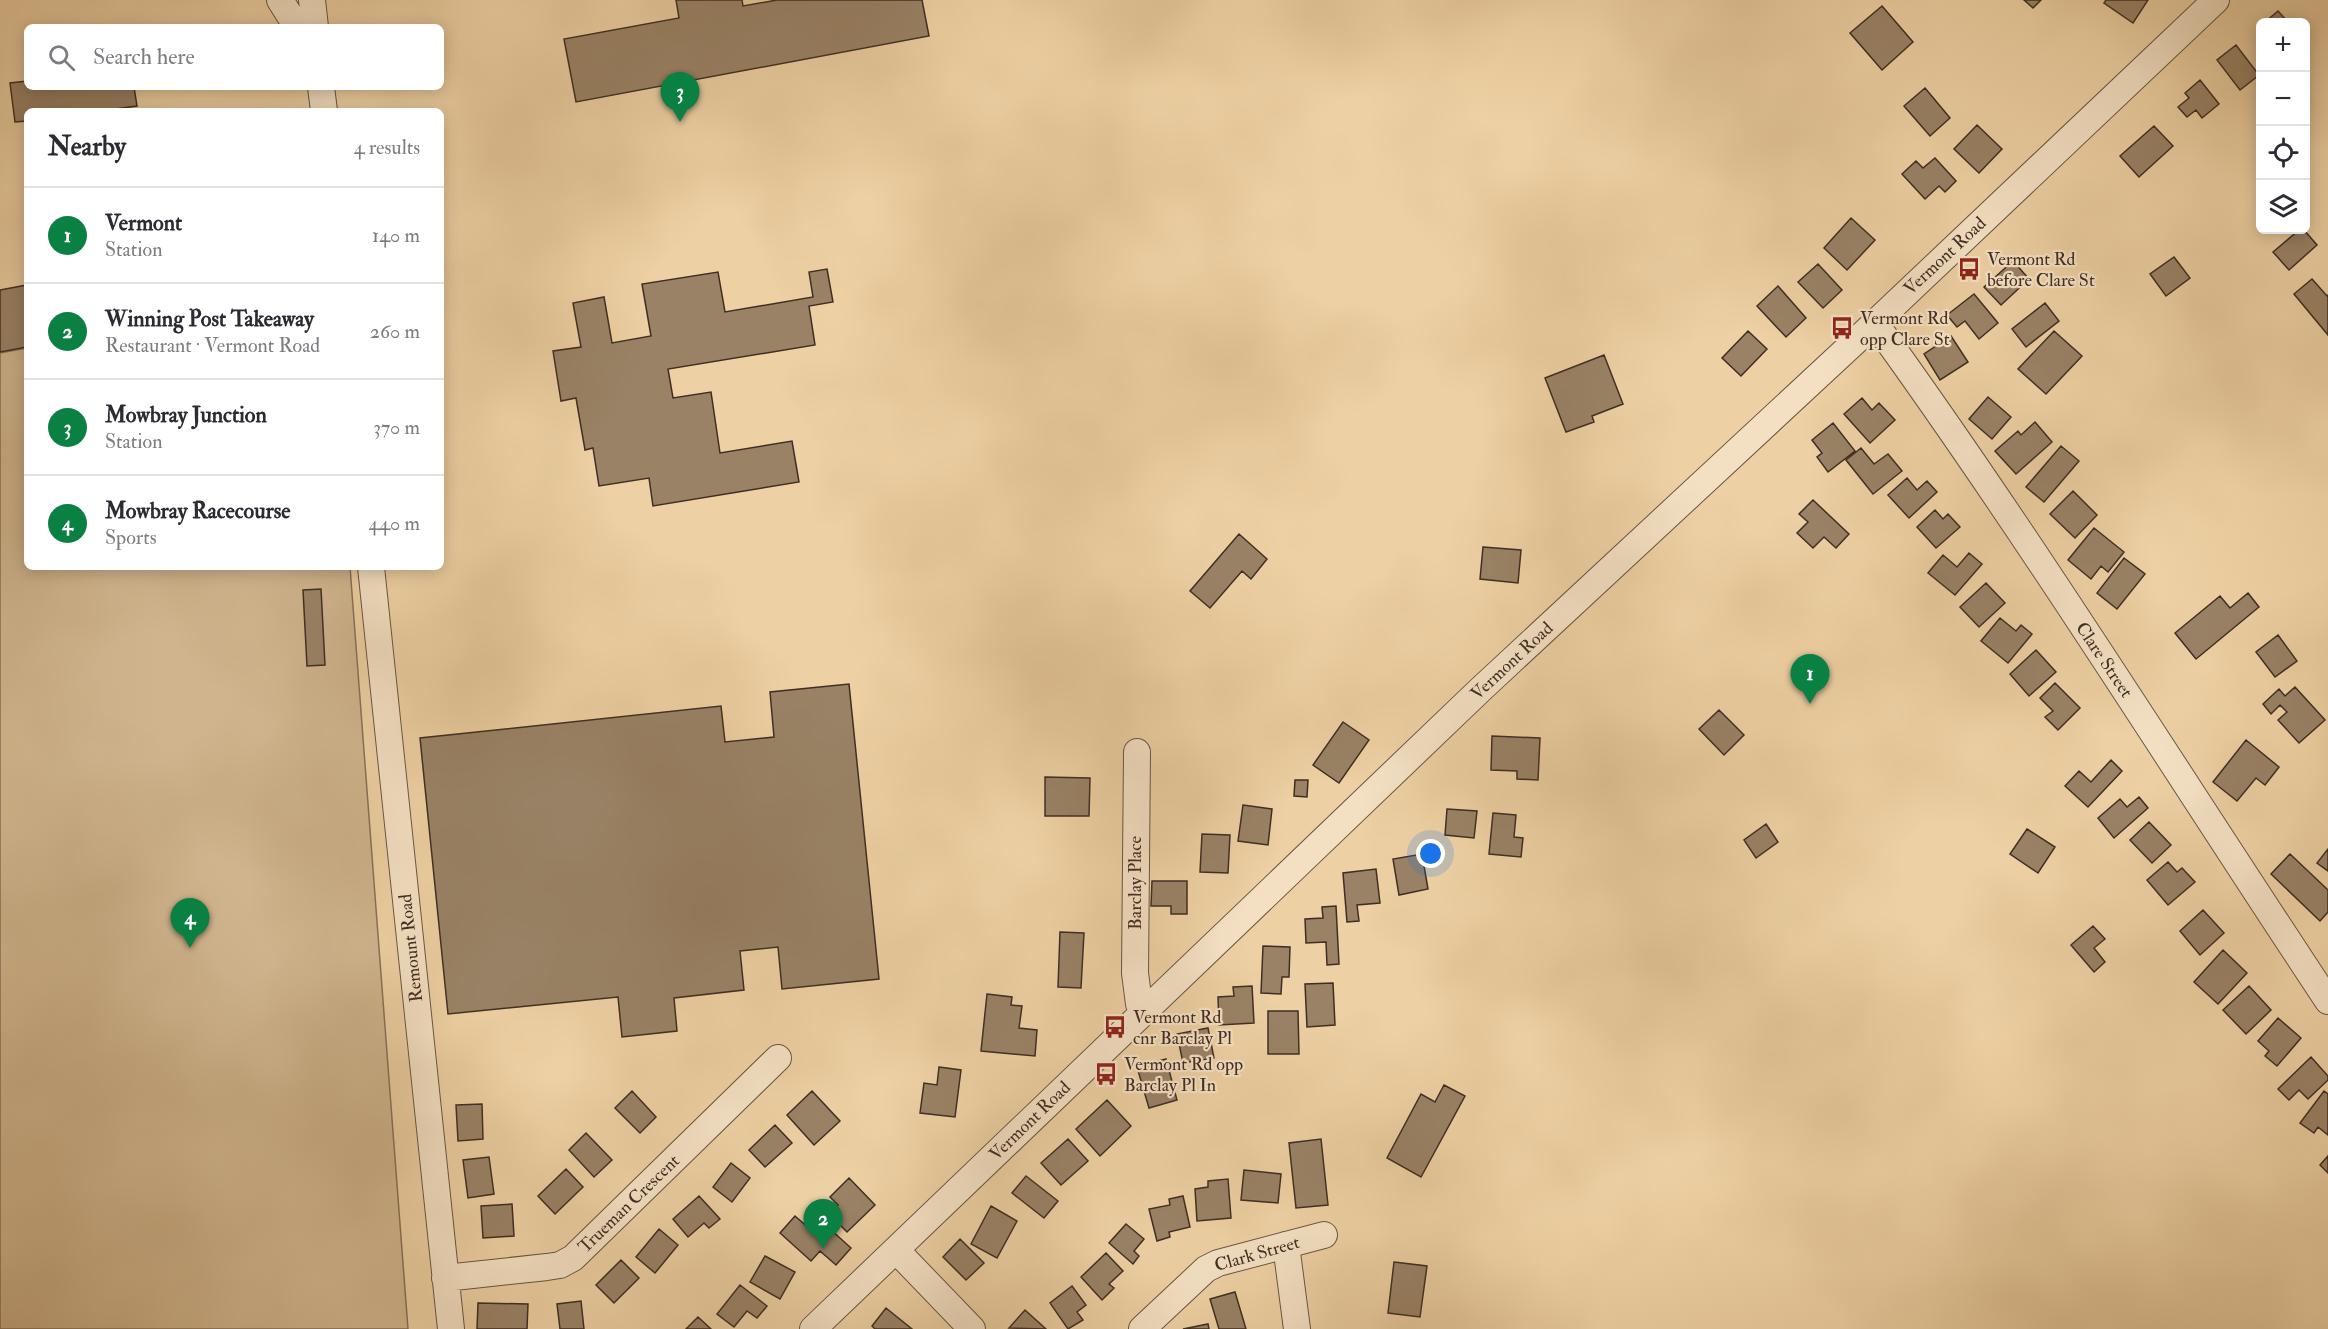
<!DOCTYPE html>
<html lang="en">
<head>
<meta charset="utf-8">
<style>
	body { margin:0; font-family:"IM FELL Double Pica",serif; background:#f2f2f3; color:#2b2b33 }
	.controls { position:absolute; right:18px; top:18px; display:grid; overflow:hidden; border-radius:9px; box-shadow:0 3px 15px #0003 }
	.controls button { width:54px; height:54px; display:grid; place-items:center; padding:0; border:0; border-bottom:2px solid #e1e1e2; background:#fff; color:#2b2b33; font:30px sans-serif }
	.you { position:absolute; left:1431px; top:854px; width:21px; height:21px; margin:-15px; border:4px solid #fff; border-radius:50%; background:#1a73e8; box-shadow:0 0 0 9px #1a73e833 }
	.badge { display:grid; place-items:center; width:39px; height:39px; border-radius:50%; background:#0b8043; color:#fff; font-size:20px; font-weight:700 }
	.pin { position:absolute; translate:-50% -50px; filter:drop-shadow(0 2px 3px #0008) }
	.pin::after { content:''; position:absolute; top:32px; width:21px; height:18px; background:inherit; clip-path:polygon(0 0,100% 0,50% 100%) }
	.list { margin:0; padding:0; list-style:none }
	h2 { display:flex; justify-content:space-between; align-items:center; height:78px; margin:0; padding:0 24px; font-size:26px }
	h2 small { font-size:20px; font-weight:400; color:#7c7c81 }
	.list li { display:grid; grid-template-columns:39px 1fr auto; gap:18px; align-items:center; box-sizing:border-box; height:96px; padding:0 24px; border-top:2px solid #e1e1e2 }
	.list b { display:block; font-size:22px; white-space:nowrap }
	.list p { margin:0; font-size:20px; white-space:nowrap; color:#7c7c81 }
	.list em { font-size:20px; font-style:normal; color:#7c7c81 }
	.icon { flex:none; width:33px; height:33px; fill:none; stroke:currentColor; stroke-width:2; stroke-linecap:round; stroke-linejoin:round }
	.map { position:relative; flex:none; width:2328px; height:1329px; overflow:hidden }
	.search { position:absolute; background:#fff; box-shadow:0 3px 15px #0003; left:24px; top:24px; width:420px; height:66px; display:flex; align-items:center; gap:15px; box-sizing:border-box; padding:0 21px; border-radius:9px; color:#7c7c81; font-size:22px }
	.panel { position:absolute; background:#fff; box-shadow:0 3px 15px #0003; left:24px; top:108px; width:420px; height:462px; border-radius:9px }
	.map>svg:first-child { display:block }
	.green { fill:#cfb48d; stroke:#877158; stroke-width:1.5 }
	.building { fill:#998266; stroke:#3f2e23; stroke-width:1.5 }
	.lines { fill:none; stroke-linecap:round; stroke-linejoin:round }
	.minor-casing { stroke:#6a5643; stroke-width:28 }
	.minor { stroke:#f3e0c3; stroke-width:26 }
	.labels { text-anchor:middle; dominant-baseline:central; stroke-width:4.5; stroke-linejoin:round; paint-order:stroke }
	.street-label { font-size:18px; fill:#3f2e23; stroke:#f3e0c3 }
	.poi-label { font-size:18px; fill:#3f2e23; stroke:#f3e0c3; text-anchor:start }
</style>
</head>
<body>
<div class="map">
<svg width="2328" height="1329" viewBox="0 0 2328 1329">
	<rect width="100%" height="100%" fill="#edd0a3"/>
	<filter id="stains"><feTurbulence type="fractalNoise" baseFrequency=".00333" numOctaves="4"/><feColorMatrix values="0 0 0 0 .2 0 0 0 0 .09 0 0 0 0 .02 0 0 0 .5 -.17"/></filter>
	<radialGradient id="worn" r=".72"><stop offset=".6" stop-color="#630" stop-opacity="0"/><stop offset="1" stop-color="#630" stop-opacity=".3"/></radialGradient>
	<path class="green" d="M27,348v219h323l58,762h-408v-976z"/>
	<path class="building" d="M676,0h66l1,6 34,-6h145l7,36 -353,66 -12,-63 115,-21z
		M2024,0h17l-8,8z
		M2106,0h42l-15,23 -29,-20z
		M1882,6l31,36 -31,28 -32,-37z
		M2278,11l10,11h-23z
		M2236,45l23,30 -19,15 -23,-30z
		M2200,80l19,24 -17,14 -6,-8 -9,7 -9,-10 11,-9 -4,-5z
		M27,81v6h107l3,19 -37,5h-73v10l-12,1 -5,-39z
		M1925,88l25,30 -20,18 -26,-30z
		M1977,125l25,24 -23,24 -25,-24z
		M2154,126l19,20 -34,31 -19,-21z
		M1935,158l21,23 -11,11 -6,-6 -14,13 -23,-25 14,-13 7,7z
		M1851,218l24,22 -28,30 -23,-22z
		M2299,230h5l13,15 -28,25 -16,-18z
		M2174,257l16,21 -24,18 -16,-22z
		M2013,261l16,18 -28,26 -17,-18z
		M1818,264l24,26 -19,18 -25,-26z
		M827,269l6,33 -24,4 6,39 -147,24 5,29 38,-6 9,61 72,-12 7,41 -146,24 -4,-28 -50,8 -6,-38 -8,2 -9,-52 -15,3 -8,-50 28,-4 -8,-44 31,-6 8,46 39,-7 -9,-52 76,-12 7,40 88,-15 -4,-25z
		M2312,279l15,17 1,-1v40l-34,-41z
		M27,285v62l-27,5v-62z
		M1778,286l28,32 -20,19 -29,-31z
		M1974,294l24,29 -19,16 -14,-18 -8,6 -10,-12z
		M2045,303l14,18 -33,26 -14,-18z
		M1748,331l19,18 -26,27 -19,-18z
		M2054,331l28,25 -36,38 -28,-25z
		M1951,336l17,26 -28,18 -16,-26z
		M1604,355l19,49 -31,12 2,6 -28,10 -21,-54z
		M1988,397l23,20 -19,22 -23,-20z
		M1862,398l10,12 7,-7 16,17 -25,23 -26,-29z
		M2035,422l17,20 -36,32 -21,-23 23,-20 3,4z
		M1833,423l22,28 -27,21 -11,-15 5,-4 -10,-13z
		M2061,446l18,15 -35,41 -18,-15z
		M1861,448l13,16 14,-10 14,17 -29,23 -27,-34z
		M1907,478l10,12 10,-9 10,11 -28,26 -21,-23z
		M2073,491l24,24 -22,23 -25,-24z
		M1813,500l36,34 -13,14 -12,-11 -11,11 -16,-15 11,-11 -9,-8z
		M1935,510l8,9 5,-5 12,13 -24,21 -19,-21z
		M2094,528l30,24 -16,20 -7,-6 -10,13 -23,-19z
		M1239,534l28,25 -16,20 -9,-8 -32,37 -20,-17z
		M1483,547l38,3 -3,33 -38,-4z
		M1969,553l13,11 -27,31 -27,-22 15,-18 14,12z
		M2124,558l21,16 -28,35 -20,-16z
		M1986,583l19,20 -26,24 -19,-20z
		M321,589l4,76 -18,1 -4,-76z
		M2248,593l11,14 -63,52 -21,-26 45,-37 10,12z
		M2000,618l16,13 5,-6 11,9 -24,29 -27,-22z
		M2278,635l19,26 -22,16 -19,-25z
		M2036,650l20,22 -27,24 -19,-22z
		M2055,683l25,25 -22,22 -13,-13 8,-6 -13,-13z
		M849,684l30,295 -97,10 -4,-42 -38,4 4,39 -70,8 3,33 -55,6 -4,-40 -170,17 -28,-276 301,-32 4,36 49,-5 -4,-45z
		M2295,687l30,33 -26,23 -21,-23 9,-8 -7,-7 -9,9 -8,-10 16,-15 6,7z
		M1719,710l25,25 -20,20 -25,-26z
		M1343,722l26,18 -30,43 -26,-18z
		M1492,736l48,2 -2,42 -21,-1v-8l-26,-1z
		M2246,740l33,27 -14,18 -9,-7 -19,23 -24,-19z
		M2111,760l11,11 -34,36 -23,-21 14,-15 12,11z
		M1045,777l45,1 -1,38h-44z
		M1295,780h13l-1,17 -13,-1z
		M2139,797l9,11 -34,30 -16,-20 22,-19 7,8z
		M1243,805l29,4 -4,36 -30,-4z
		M1447,809l30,2 -3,27 -29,-3z
		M1493,813l23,2 -2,22 9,1 -2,19 -32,-3z
		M2149,822l22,23 -19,18 -22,-23z
		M1766,824l12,18 -22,16 -12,-18z
		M2027,829l28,18 -17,26 -28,-19z
		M1202,834l28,1 -2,38 -28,-1z
		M2328,849v22l-11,-8z
		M1422,854l6,35 -29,6 -6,-36z
		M2290,854l38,36v22l-8,9 -49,-47z
		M2168,862l9,10 5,-4 13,14 -27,23 -21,-25z
		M1376,869l4,34 -23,2 2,16 -12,1 -4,-49z
		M1152,881h35v33h-16v-8h-20z
		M1336,906l3,58 -12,1 -1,-23 -20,1 -1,-24 18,-1 -1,-11z
		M2203,910l21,23 -24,22 -20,-24z
		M2093,926l12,13 -11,9 11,14 -11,10 -23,-27z
		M1060,932l24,1 -3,55 -23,-1z
		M1263,946l27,1 -1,30h-7l-1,17 -20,-1z
		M2223,950l24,23 -29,31 -24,-22z
		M1333,983l2,42 -28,2 -2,-43z
		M1252,986l2,37 -35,2 -1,-28 16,-1 -1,-9z
		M2249,986l22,24 -25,24 -23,-24z
		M987,994l25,3 -1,8 11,1 -3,22 18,2 -2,26 -54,-5z
		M1268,1011h30l1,43h-31z
		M2278,1018l23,20 -24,28 -12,-10 4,-5 -11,-10z
		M1208,1028l6,30 -31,5 -6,-29z
		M2311,1057l17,19v4l-20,19 -9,-9 -10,10 -11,-11z
		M1166,1059l11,41 -28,8 -12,-41z
		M939,1067l22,3 -6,47 -35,-4 4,-30 13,2z
		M1444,1085l21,11 -44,81 -34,-19 34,-64 14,8z
		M632,1091l24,26 -16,16 -25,-25z
		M812,1091l28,30 -26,24 -27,-30z
		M2324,1091l4,3v41l-10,-8 -4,6 -14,-10z
		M1107,1100l24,26 -31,30 -24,-27z
		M482,1104l1,35 -25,2 -2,-36z
		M775,1125l17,18 -27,24 -16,-17z
		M586,1133l26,27 -18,17 -25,-27z
		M1068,1139l20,22 -27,24 -20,-22z
		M1321,1139l7,66 -32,3 -7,-65z
		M2328,1156v17l-8,-8z
		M489,1157l5,37 -26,4 -5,-38z
		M731,1163l19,15 -18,24 -19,-15z
		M566,1169l17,18 -28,27 -17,-18z
		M1244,1170l37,4 -3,29 -37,-3z
		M1026,1176l32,25 -14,17 -32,-25z
		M849,1178l26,27 -28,27 -18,-18 9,-9 -8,-8z
		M1228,1179l3,39 -34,3 -2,-32 13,-2v-6z
		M699,1196l21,23 -11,9 -5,-5 -16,14 -15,-18z
		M1183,1196l7,31 -21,5 1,5 -13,4 -8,-32 21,-4 -1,-6z
		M512,1204l2,32 -31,2 -2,-32z
		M991,1206l26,15 -20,37 -26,-14z
		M795,1216l15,13 9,-10 32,29 -15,17 -16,-14 -9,10 -31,-28z
		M1126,1224l18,15 -10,12 5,5 -6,8 -24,-21z
		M659,1229l19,16 -23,28 -19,-16z
		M960,1239l24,24 -18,17 -23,-23z
		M1106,1253l17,18 -14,13 5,4 -12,12 -21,-23z
		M765,1256l30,16 -15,27 -30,-17z
		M621,1260l18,18 -25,25 -18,-18z
		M1394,1262l33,4 -7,51 -32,-4z
		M740,1285l27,21 -10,12 -10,-7 -13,16 -17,-13z
		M1072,1286l14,19 -9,7 6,8 -15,9 -18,-26z
		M1235,1292l11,37h-27l-9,-30z
		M581,1301l3,28h-24l-3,-25z
		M478,1303l50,1 -1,25h-50z
		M886,1308l26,21h-37l-3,-3z
		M1025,1310l21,19 -37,-1z
		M698,1317l13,12h-25z
		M1208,1324l1,5h-26z"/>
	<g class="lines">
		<g class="minor-casing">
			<path id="minor" d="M280,0l17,27
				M312,0l3,27
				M321,87l3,24
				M1875,323c159,220 303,452 453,678
				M371,567l80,762
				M1137,752l-2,221 4,31 5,7
				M1286,1245l11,84
				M896,1250l76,79
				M445,1278l102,-11 13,-2 13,-7 205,-200
				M813,1329l667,-639 395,-367 341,-323
				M1142,1329l64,-60 12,-6 106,-28"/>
		</g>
		<use href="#minor" class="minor"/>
	</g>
	<defs>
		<g id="bus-bare" transform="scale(1.8)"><path d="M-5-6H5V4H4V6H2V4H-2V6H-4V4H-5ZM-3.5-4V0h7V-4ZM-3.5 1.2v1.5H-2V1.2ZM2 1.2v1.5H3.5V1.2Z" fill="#8f2418" stroke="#f3e0c3" stroke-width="2.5" paint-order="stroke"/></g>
	</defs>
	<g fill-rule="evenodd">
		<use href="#bus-bare" x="1969" y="269"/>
		<use href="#bus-bare" x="1842" y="328"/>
		<use href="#bus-bare" x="1115" y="1027"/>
		<use href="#bus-bare" x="1106" y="1074"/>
	</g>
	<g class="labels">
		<g class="street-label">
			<text transform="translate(1945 256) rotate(-43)">Vermont Road</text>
			<text transform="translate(2104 660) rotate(56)">Clare Street</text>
			<text transform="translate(1512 661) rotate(-43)">Vermont Road</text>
			<text transform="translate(1135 883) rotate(-90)">Barclay Place</text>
			<text transform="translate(411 948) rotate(-96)">Remount Road</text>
			<text transform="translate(1030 1121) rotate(-44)">Vermont Road</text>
			<text transform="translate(629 1204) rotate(-44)">Trueman Crescent</text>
			<text transform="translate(1257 1254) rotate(-16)">Clark Street</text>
		</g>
		<g class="poi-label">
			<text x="1987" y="259">Vermont Rd<tspan x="1987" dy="21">before Clare St</tspan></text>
			<text x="1860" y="318">Vermont Rd<tspan x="1860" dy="21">opp Clare St</tspan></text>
			<text x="1133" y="1017">Vermont Rd<tspan x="1133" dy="21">cnr Barclay Pl</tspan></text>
			<text x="1124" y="1064">Vermont Rd opp<tspan x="1124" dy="21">Barclay Pl In</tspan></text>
		</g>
	</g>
	<rect width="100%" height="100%" filter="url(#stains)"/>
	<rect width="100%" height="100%" fill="url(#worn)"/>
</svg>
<div class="controls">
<button>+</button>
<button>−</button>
<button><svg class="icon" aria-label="locate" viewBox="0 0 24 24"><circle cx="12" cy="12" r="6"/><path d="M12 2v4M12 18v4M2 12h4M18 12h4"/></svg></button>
<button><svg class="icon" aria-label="layers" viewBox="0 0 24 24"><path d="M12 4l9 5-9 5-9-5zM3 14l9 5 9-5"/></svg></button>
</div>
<div class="you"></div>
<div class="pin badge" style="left:1810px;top:704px">1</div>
<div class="pin badge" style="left:823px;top:1249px">2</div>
<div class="pin badge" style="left:680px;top:122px">3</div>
<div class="pin badge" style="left:190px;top:948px">4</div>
<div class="search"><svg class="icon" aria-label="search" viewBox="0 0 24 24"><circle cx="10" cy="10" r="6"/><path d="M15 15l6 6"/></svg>Search here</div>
<section class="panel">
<h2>Nearby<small>4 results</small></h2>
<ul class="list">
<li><span class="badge">1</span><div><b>Vermont</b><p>Station</p></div><em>140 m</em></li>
<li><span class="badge">2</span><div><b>Winning Post Takeaway</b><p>Restaurant · Vermont Road</p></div><em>260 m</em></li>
<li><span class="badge">3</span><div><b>Mowbray Junction</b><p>Station</p></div><em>370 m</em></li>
<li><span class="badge">4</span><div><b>Mowbray Racecourse</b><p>Sports</p></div><em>440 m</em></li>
</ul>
</section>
</div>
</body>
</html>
